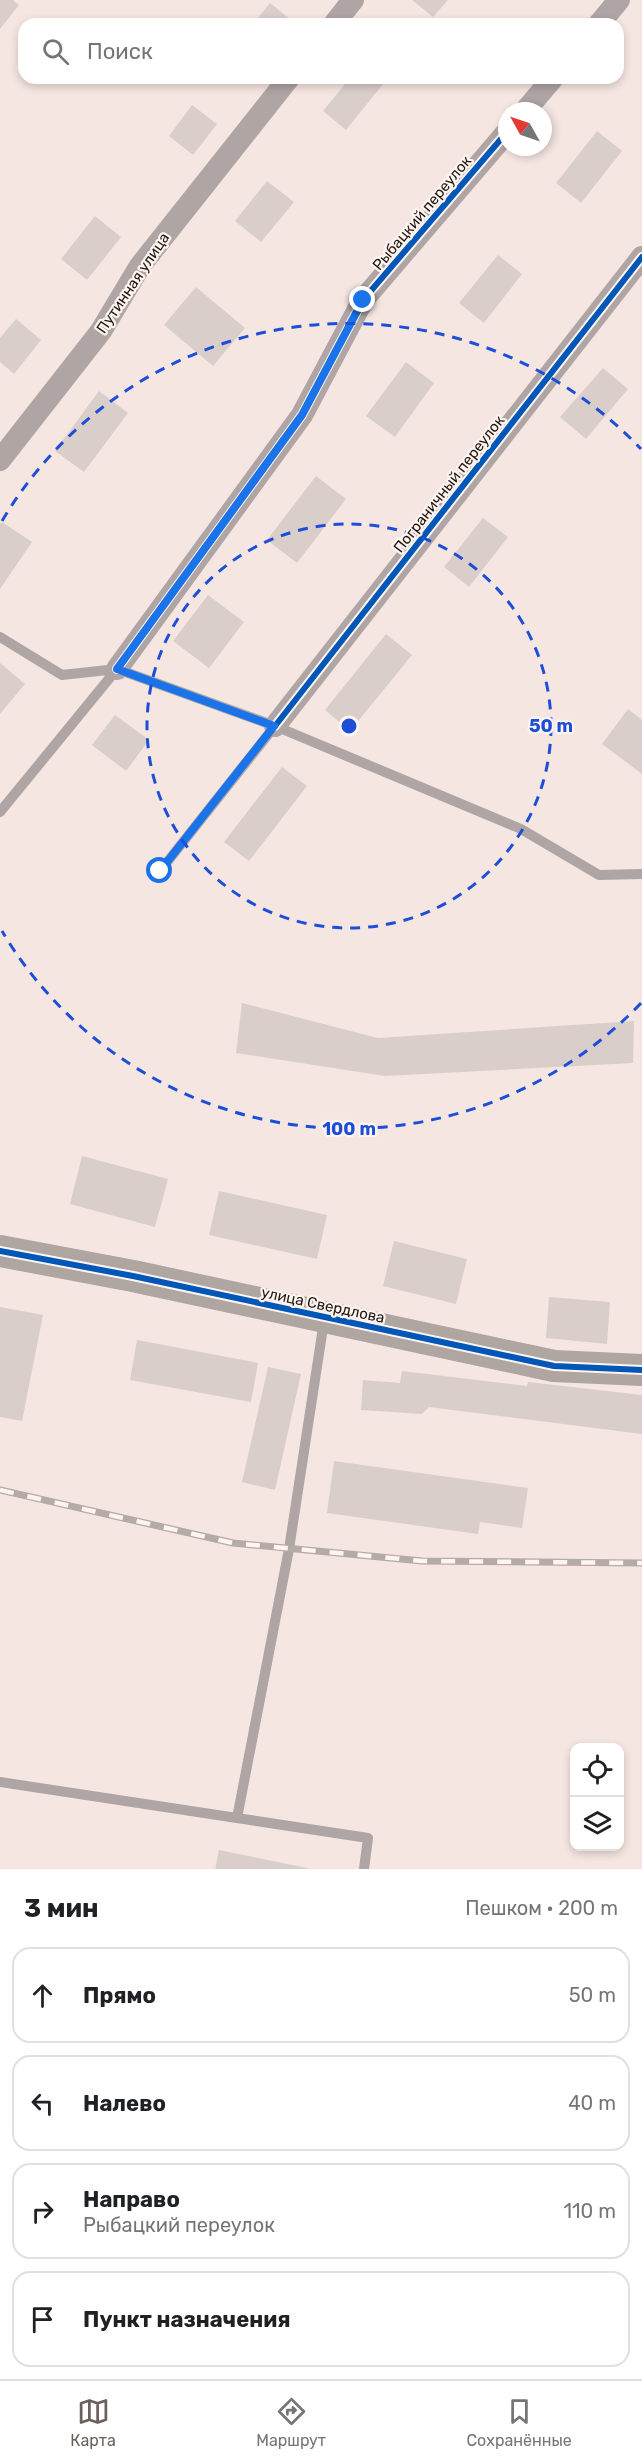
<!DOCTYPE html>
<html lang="ru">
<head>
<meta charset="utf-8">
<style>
	body { margin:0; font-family:Rubik,sans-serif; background:#f2f2f2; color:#202124 }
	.controls { position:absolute; right:18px; bottom:18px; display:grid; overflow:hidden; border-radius:12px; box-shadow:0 3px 9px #0003 }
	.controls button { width:54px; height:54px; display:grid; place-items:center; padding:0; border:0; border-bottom:2px solid #e0e0e0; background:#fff; color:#202124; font:30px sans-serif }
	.compass { position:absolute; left:498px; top:102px; width:54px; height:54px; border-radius:50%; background:#fff; box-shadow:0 3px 9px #0003; rotate:310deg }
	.stop { position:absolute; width:18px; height:18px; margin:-14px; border:4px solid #1a73e8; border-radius:50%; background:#fff }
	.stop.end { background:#1a73e8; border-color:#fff; box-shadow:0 2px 6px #0008 }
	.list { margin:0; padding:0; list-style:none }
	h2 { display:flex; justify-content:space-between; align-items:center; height:78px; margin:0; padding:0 24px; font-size:26px }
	h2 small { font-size:20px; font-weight:400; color:#757577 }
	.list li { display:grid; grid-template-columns:39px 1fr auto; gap:18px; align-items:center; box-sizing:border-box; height:96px; margin:0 12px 12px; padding:0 12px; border:2px solid #e0e0e0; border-radius:18px }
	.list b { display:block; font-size:22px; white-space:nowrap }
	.list p { margin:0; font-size:20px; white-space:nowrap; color:#757577 }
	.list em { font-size:20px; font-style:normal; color:#757577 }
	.icon { flex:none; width:33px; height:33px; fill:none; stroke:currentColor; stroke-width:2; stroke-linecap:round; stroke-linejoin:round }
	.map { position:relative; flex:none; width:642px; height:1869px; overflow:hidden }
	.search { position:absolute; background:#fff; box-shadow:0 3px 9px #0003; left:18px; right:18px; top:18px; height:66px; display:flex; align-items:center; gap:15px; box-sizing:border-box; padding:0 21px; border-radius:18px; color:#757577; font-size:22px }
	.sheet { height:510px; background:#fff }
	nav { display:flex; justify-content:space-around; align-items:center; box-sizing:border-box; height:84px; border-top:2px solid #e0e0e0; background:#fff; font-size:16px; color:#757577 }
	nav a { display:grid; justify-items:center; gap:3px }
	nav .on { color:#6c605c }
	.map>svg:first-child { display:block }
	.building { fill:#daceca }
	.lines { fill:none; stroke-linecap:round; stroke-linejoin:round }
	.lane { stroke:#aea5a4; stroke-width:10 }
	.street { stroke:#aea5a4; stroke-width:22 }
	.secondary { stroke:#afa5a1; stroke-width:32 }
	.rail-casing { stroke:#b4aaa6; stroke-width:7 }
	.rail { stroke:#fff4f0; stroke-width:4.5; stroke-dasharray:14; stroke-linecap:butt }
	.cycleway-casing { stroke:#fff4f0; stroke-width:10 }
	.cycleway { stroke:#0057b8; stroke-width:6 }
	.route { stroke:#1a73e8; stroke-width:8 }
	.ring { fill:none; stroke:#1d4ed8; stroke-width:3; stroke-dasharray:10 8 }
	.labels { text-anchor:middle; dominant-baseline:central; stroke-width:4.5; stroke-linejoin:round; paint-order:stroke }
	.street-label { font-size:15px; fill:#211814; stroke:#fff4f0 }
	.centre { fill:#1d4ed8; stroke:#fff4f0; stroke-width:3 }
	.ring-label { font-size:18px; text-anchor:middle; font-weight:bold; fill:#1d4ed8; stroke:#fff4f0; stroke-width:4.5; stroke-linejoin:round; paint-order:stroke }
</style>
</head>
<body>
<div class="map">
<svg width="642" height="1869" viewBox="0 0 642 1869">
	<rect width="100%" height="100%" fill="#f6e6e1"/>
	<path class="building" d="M0,0h13l6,5 -19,24z
		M412,0h36l-15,17z
		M270,3l26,21h-43z
		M350,78h38l-42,52 -23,-19z
		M192,105l25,19 -24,31 -24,-19z
		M597,131l25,20 -41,52 -25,-20z
		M267,181l27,21 -33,40 -26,-21z
		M95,216l26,21 -34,43 -26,-21z
		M498,255l24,19 -38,49 -25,-20z
		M196,287l49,41 -32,38 -49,-41z
		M16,319l25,21 -27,34 -14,-12v-24z
		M406,362l28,21 -39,54 -29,-21z
		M603,368l25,21 -42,50 -26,-22z
		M99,391l29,22 -44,59 -29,-21z
		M316,476l30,23 -49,64 -30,-23z
		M483,518l25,19 -39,50 -25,-20z
		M2,522l30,20 -32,47v-65z
		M208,595l36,27 -35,46 -36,-27z
		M386,634l26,21 -62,76 -25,-21z
		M0,663l25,21 -25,30z
		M628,709l14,11v54l-40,-30z
		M115,715l34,25 -23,31 -34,-26z
		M282,767l25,19 -58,75 -25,-19z
		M242,1003l136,35 256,-17 -1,42 -248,13 -149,-23z
		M82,1156l86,23 -13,48 -85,-23z
		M219,1191l108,24 -10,44 -108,-24z
		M394,1241l73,18 -11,45 -73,-18z
		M549,1297l61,5 -3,42 -61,-6z
		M0,1307l43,8 -21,106 -22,-4z
		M137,1340l121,23 -7,39 -121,-22z
		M268,1367l33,7 -26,116 -33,-8z
		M402,1371l125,15 1,-4 114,13v39l-213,-27 -7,7 -61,-4 2,-30 37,3z
		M334,1461l194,27 -6,40 -42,-6 -2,12 -151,-21z
		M219,1850l88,18v1h-92z"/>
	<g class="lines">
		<path class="lane" d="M0,637l62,38 55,-6 158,57 246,103 78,46 43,-1
			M0,812l117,-143
			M160,871l115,-145
			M324,1321l-35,228 -52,269 131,20 -4,31
			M0,1782l237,36"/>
		<path class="street" d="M334,24l19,-24
			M599,24l20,-24
			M525,111l28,-33
			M0,460l101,-129 39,-65 149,-188
			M117,669l185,-254 61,-115 144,-168
			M275,726l367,-469"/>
		<path class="secondary" d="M0,1251l133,25 421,90 88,4"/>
		<g class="rail-casing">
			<path id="rail" d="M0,1490l233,53 189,18 220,2"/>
		</g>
		<use href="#rail" class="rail"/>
		<g class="cycleway-casing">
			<path id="cycleway" d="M117,669l185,-254 61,-115 144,-168
				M275,726l367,-469
				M0,1251l133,25 421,90 88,4"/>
		</g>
		<use href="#cycleway" class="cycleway"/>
	</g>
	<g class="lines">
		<path class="route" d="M160,871l114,-145 -157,-57 185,-254 61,-115"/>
	</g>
	<g class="ring">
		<circle cx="349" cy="726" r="202"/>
		<path d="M641 1003A403 403 0 0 1 2 931M2 521A403 403 0 0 1 641 449"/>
	</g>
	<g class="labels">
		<g class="street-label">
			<text transform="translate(422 213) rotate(-50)">Рыбацкий переулок</text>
			<text transform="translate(133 283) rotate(-56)">Путинная улица</text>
			<text transform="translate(449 484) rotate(-52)">Пограничный переулок</text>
			<text transform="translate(323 1305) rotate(12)">улица Свердлова</text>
		</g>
	</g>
	<circle cx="349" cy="726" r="9" class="centre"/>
	<g class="ring-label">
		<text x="551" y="732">50 m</text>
		<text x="349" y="1135">100 m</text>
	</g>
</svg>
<div class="controls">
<button><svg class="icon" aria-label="locate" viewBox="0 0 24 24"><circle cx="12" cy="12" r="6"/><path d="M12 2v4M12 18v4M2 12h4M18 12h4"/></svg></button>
<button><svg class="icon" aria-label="layers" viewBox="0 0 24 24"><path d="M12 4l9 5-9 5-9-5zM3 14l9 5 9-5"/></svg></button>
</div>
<svg class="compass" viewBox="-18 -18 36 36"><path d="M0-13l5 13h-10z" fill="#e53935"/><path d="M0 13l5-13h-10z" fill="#757577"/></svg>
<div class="stop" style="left:160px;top:871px"></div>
<div class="stop end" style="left:363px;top:300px"></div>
<div class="search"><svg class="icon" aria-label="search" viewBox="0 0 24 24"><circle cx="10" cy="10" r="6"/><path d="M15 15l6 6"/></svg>Поиск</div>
</div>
<section class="sheet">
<h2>3 мин<small>Пешком · 200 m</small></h2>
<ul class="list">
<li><svg class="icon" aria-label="ahead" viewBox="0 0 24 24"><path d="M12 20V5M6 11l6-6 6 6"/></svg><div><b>Прямо</b></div><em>50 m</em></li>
<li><svg class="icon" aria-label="left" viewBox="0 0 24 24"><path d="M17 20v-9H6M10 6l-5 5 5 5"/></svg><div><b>Налево</b></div><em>40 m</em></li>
<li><svg class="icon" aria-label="right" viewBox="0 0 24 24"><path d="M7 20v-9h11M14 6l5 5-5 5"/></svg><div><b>Направо</b><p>Рыбацкий переулок</p></div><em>110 m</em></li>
<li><svg class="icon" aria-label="arrive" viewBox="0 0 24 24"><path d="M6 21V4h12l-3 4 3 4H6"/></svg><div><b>Пункт назначения</b></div></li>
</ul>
</section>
<nav>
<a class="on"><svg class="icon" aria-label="map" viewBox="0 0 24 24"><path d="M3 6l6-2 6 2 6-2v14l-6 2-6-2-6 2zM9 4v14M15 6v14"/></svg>Карта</a>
<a><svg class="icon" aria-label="directions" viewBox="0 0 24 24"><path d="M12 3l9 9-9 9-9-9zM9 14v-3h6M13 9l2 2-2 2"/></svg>Маршрут</a>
<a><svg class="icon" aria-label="saved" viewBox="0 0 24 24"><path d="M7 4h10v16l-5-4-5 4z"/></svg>Сохранённые</a>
</nav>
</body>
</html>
